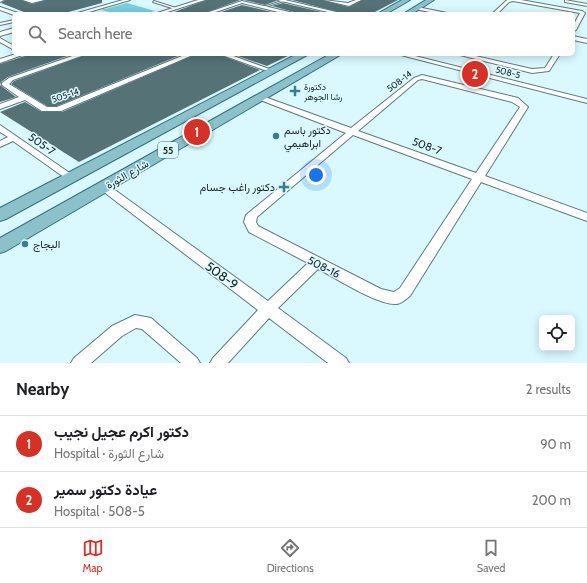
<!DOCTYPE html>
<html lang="en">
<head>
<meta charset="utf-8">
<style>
	body { margin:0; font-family:Cabin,Vazirmatn,sans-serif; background:#f2f2f2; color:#202124 }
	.controls { position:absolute; right:12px; bottom:12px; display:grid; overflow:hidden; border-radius:6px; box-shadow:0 2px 10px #0003 }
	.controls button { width:36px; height:36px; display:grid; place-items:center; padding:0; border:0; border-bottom:1px solid #e0e0e0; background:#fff; color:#202124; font:20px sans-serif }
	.you { position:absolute; left:316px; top:175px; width:14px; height:14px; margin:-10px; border:3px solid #fff; border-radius:50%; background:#1a73e8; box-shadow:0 0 0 6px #1a73e833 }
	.badge { display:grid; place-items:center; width:26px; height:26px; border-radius:50%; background:#d93025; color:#fff; font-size:13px; font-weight:700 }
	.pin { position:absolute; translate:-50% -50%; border:2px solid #fff; box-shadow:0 1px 4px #0006 }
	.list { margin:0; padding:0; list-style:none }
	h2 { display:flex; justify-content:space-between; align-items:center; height:52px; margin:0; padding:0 16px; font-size:17px }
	h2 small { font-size:13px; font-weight:400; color:#757577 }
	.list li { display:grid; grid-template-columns:26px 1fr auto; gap:12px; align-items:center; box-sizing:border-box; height:56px; padding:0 16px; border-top:1px solid #e0e0e0 }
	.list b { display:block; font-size:15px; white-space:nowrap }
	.list p { margin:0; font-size:13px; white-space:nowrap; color:#757577 }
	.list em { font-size:13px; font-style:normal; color:#757577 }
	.icon { flex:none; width:22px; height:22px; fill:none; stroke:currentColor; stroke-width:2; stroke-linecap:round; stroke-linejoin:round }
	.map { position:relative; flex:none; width:587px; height:363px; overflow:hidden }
	.search { position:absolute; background:#fff; box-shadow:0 2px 10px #0003; left:12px; right:12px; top:12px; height:44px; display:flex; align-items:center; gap:10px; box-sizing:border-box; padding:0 14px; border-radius:6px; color:#757577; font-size:15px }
	.sheet { height:164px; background:#fff }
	nav { display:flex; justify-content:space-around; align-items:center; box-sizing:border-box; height:56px; border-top:1px solid #e0e0e0; background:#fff; font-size:11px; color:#757577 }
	nav a { display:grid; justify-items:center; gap:2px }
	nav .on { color:#d93025 }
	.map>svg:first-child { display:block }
	.green { fill:#75d1e0 }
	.building { fill:#557277 }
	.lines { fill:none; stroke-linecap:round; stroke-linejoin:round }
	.service-casing { stroke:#5d7a7f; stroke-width:2 }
	.minor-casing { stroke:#5d7a7f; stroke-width:2 }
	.primary-casing { stroke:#30707a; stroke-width:2 }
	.service { fill:#fff; fill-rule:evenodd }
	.minor { fill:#fff; fill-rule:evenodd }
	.primary { fill:#8bc1ca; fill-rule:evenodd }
	.poi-dot { fill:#387f8a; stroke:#d9f9ff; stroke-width:1.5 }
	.labels { text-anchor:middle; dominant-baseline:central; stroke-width:3; stroke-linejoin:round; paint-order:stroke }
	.far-street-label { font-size:9px; fill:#192527; stroke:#d9f9ff }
	.far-poi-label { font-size:9px; fill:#192527; stroke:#d9f9ff; text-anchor:start }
	.shield { fill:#d9f9ff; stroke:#536568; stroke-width:1 }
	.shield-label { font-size:10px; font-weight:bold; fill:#192527 }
	.poi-label { font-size:11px; fill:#192527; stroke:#d9f9ff; text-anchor:start }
	.street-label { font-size:11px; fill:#192527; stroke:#d9f9ff }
	.near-street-label { font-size:13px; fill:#192527; stroke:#d9f9ff }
</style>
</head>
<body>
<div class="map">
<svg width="587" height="363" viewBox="0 0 587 363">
	<rect width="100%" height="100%" fill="#d9f9ff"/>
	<path class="green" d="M127,3l28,8c-17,5 -37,4 -54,-1z"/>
	<path class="building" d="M5,0h17l10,4 13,-4h57v3l-41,11h-32l-28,-11z
		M206,0h34l-38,14h-33z
		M244,0h32v1l-11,4z
		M292,0h31l26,7 13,-7h36l-27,14h-25z
		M283,3l47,11h-34l-2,-2 -22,-6z
		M242,5l38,9h-65z
		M31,54h42l-65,23 -7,5 -1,3 16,12 -16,5v-38z
		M88,54h95l-126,52h-10l-36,-22 3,-3z
		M196,54h22l42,16 -181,92 -79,-50 25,-10 17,10h20z
		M232,54h60l-25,12z"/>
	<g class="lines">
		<g class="service-casing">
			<path id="service" d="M0,0h4l-4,2z
				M154,1l22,7 -1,1 -22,-7z
				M282,1h2l-19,6h-2z
				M14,20v2l-14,3v-2z"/>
		</g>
		<g class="minor-casing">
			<path id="minor" d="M23,0h21l-12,3z
				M123,0h7l-48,14h-8z
				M198,0h7l-44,14h-7z
				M277,0h8l60,14h-9z
				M324,0l24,3 8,-3h5l-12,6z
				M507,0h14l61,11 3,2 -9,17 -3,2v-6l7,-13 -67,-12 -4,1 -12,12h-5z
				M565,0l22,4v2l-22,-4z
				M242,1l52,12v1h-8l-44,-11 -32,11h-7z
				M0,7l18,6v1l-4,1 -14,-5z
				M417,7l30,6 2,1h-9l-25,-5z
				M14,28v4l-14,4v-4z
				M573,36l14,3v4l-14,-3z
				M0,38l14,8v4l-14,-8z
				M16,54h9l-25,9v-4z
				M78,54h9l-74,26 -4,4 38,23h10l130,-53h8l-134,57h-19l-17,-11 -25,9v-5l19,-7 -17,-12v-2l7,-5z
				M219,54h9l47,17 -5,1z
				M397,54h10l180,45v4z
				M456,54h11l65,15 13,-1 9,-14h6l-11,17 -17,2z
				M422,75l96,23 10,9 -43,69 102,37v8l-106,-39 -71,114c-4,3 -9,8 -14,8 -19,1 -60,-26 -78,-35l-40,39 68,50 3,5h-21l-59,-45 -41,45h-18l3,-5 45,-48 -158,-121 -1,-2 1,-2h8l160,116 40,-38 -59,-31 -5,-10 2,-7 100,-82 -91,-35 4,-2h3l89,32 63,-50zM422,79l90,23 8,5 -44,66 -118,-42 60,-51zM353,135l119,44 -72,109 -6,4 -13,-3 -123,-63 -2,-4 1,-5z
				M0,125l74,51 2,2 -2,2h-6l-55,-39 -13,6v-6l8,-4 -8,-5z
				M135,315l16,3 46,40 3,5h-19l-39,-34 -6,-1 -14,8 -31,27h-20l3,-5 38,-32z"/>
		</g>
		<g class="primary-casing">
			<path id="primary" d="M402,0h8l-24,14h-9z
				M426,0h8l-22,14h-9z
				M297,54h12l-303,165 -6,2v-13z
				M330,54h12l-336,197 -6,2v-15z"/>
		</g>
		<use href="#service" class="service"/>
		<use href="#minor" class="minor"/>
		<use href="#primary" class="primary"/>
	</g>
	<g class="poi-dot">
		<path d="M293 85h4v4h4v4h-4v4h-4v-4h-4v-4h4z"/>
		<circle cx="276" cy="136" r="4"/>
		<path d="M282 181h4v4h4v4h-4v4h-4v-4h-4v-4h4z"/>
		<circle cx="25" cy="244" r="4"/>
	</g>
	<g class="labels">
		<g class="far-street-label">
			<text transform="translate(508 72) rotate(14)">508-5</text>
			<text transform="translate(399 81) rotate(-37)">508-14</text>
			<text transform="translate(65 95) rotate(-19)">505-14</text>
		</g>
		<g class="far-poi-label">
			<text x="304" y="86">دكتورة<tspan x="304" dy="10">رشا الجوهر</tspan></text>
		</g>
		<rect class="shield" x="158" y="142" width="20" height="16" rx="3"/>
		<g class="shield-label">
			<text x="168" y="150">55</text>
		</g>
		<g class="poi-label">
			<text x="284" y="130">دكتور باسم<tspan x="284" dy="13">ابراهيمي</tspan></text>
			<text x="275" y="187" text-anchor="end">دكتور راغب جسام</text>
			<text x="33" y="244">البجاج</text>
		</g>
		<g class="street-label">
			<text transform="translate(42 144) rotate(35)">505-7</text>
			<text transform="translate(427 146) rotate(20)">508-7</text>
			<text transform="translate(127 174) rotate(-30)">شارع الثورة</text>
			<text transform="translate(324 267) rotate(27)">508-16</text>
		</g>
		<g class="near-street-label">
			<text transform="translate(222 275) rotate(36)">508-9</text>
		</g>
	</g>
</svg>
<div class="controls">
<button><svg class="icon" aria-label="locate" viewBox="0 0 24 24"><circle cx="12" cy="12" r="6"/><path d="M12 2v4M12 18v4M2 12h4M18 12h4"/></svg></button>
</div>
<div class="you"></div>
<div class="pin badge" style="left:197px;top:132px">1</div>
<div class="pin badge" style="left:475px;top:74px">2</div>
<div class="search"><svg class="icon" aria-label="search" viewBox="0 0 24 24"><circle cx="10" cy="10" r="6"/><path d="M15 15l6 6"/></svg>Search here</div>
</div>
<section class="sheet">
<h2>Nearby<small>2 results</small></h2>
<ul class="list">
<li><span class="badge">1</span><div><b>دكتور اكرم عجيل نجيب</b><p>Hospital · شارع الثورة</p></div><em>90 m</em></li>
<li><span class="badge">2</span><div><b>عيادة دكتور سمير</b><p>Hospital · 508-5</p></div><em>200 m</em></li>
</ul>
</section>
<nav>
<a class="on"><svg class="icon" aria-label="map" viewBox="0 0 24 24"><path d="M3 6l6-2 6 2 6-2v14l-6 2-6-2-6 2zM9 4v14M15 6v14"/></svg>Map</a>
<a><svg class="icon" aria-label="directions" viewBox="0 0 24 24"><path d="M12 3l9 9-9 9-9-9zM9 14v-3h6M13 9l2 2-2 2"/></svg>Directions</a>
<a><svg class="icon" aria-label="saved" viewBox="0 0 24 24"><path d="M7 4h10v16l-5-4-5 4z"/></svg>Saved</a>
</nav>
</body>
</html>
